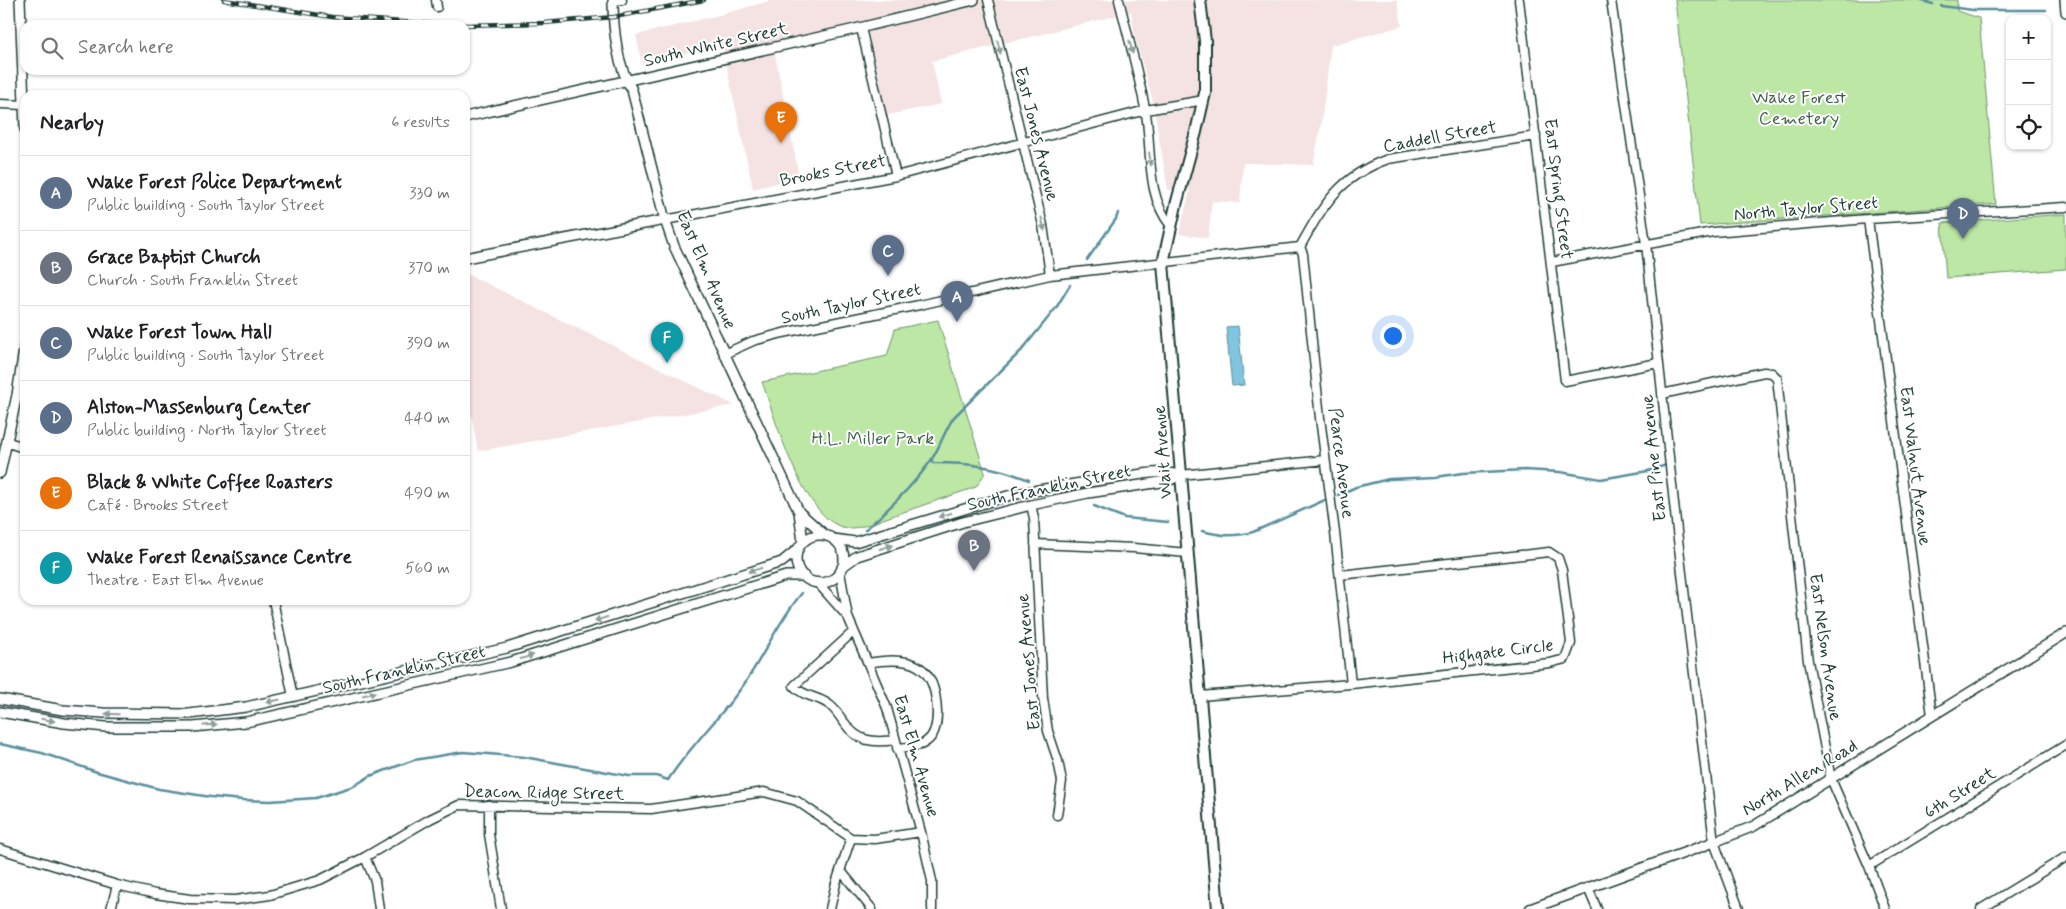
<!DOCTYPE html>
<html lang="en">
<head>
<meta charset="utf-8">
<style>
	body { margin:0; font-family:Mynerve,sans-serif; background:#f6f6f6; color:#202124 }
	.controls { position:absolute; right:15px; top:15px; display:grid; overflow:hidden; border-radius:10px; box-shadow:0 1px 4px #0004 }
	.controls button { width:45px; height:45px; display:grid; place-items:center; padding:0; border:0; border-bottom:1px solid #e0e0e0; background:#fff; color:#202124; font:25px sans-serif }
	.you { position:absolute; left:1392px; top:335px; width:18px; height:18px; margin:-12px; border:4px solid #fff; border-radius:50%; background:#1a73e8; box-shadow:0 0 0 8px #1a73e833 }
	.badge { display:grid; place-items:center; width:32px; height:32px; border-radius:50%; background:#ea580c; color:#fff; font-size:16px; font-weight:700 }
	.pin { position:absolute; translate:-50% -41px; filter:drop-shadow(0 1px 2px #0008) }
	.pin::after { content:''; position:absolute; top:26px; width:18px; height:15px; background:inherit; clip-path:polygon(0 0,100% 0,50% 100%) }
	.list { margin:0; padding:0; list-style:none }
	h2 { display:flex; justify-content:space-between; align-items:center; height:65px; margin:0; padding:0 20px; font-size:21px }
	h2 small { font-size:16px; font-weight:400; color:#757577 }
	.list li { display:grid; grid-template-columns:32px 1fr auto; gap:15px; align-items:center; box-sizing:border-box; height:75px; padding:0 20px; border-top:1px solid #e0e0e0 }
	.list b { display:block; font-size:19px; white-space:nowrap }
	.list p { margin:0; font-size:16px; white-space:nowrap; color:#757577 }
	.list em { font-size:16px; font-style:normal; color:#757577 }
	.icon { flex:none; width:28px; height:28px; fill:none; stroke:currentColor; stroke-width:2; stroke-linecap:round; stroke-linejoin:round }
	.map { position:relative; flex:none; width:2066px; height:909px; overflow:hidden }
	.search { position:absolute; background:#fff; box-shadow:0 1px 4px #0004; left:20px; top:20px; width:450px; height:55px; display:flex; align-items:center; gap:12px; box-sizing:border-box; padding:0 18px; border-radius:15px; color:#757577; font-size:19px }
	.panel { position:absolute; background:#fff; box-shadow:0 1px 4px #0004; left:20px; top:90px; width:450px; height:515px; border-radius:15px }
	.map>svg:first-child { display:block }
	.built { fill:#f4e3e2 }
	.green { fill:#bce7a4; stroke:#6e926c }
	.water { fill:#80c6e1; stroke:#598f9c }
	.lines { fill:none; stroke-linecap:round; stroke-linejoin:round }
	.stream { stroke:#598f9c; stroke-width:2.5 }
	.minor-casing { stroke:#1f3d34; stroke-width:11 }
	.tertiary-casing { stroke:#1f3d34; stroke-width:12 }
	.secondary-casing { stroke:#1f3d34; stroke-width:14 }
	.minor { stroke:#fff; stroke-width:8 }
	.tertiary { stroke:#fff; stroke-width:9 }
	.secondary { stroke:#fff; stroke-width:10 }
	.rail-casing { stroke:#1f3d34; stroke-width:4.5 }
	.rail { stroke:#fff; stroke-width:2.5; stroke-dasharray:8; stroke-linecap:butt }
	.oneway { fill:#8f9e9a }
	.labels { text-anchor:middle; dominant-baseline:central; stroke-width:4; stroke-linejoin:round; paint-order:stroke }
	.street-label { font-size:18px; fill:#1f3d34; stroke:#fff }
	.park-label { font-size:18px; fill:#3e5f4a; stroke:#fff }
</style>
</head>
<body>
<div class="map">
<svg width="2066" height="909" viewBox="0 0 2066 909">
	<rect width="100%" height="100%" fill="#fff"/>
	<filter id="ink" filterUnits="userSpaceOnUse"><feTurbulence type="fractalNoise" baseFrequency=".02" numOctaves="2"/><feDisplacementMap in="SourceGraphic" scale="10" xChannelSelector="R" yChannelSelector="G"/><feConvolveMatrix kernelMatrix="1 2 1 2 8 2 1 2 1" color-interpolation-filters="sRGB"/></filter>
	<g filter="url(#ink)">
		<path class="built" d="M773,0h624l5,26 -71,19 -10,80 -8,40 -70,-2 -3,40 -28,-2 -4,37 -29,-4 11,-44h-22l-15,-88 -18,-65 -4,-25 -199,49 9,43 -54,11 -21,-93 -93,22 26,133 -46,12 -31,-145 -80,20 -6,-29 80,-19z
			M465,273l269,132 -256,46 -13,-71z"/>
		<path class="green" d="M1675,0h282v11l22,7 17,186 -296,21z
			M2066,214v55l-120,9 -4,-55z
			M938,320l47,153 -9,14c-28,10 -56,19 -84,29 -13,4 -30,13 -44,12 -44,-3 -73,-111 -86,-146l125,-26 8,-27z"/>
		<path class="water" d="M1238,326l6,59 -12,1 -6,-59z"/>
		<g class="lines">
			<path class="stream" d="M1919,0l14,4
				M1941,6l32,4h73
				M1087,260l29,-41 2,-6
				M931,460l2,3c37,0 61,3 96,17
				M1338,495l18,-8 33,-8 47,-2 27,-4 62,-3 35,2 41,7 47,-8 21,-7
				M1094,506l31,12 43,4
				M865,530c24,-21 46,-42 65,-68 10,-14 14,-31 24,-45l68,-67 34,-42 14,-23
				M1202,531c20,5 31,6 51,1l72,-32
				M0,744l42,9 55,19 62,17 52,8 32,3 27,1 46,-3 38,-12 16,-10 44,-16 49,-8 61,5 105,19h27l12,4c22,-34 51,-61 74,-93 22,-31 36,-66 60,-94"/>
			<g class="minor-casing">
				<path id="minor" d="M436,0l1,7
					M988,0l55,225 7,50
					M1119,0c9,36 19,72 26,108 8,39 -1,85 26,118
					M1519,0l46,381 93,-18
					M1611,0l35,244 31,287 37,311 25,67
					M613,1l9,-1
					M861,28l35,148
					M0,104l25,1
					M1868,219l64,497
					M665,220l231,-44 250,-66 58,-10
					M1300,247l3,7 17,164 15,115 16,151
					M1300,247c23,-42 40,-71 88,-88l148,-23
					M1552,262l161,-30 155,-13 198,-12
					M724,354l29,-13 30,-8 141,-29 126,-29 250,-28
					M1662,394l102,-22 8,1 5,5 31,283 23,118 38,87 16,43
					M1181,475l144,-15
					M1031,505l3,13 9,180 5,33 10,30 4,20 -5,34
					M1035,544l99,4 53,5
					M840,572l8,45 39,91 34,124 11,49v28
					M817,582l30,34
					M273,600l20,97
					M854,631l-60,55c9,11 24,10 34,18 7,4 11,12 16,18 13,20 29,21 51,18
					M868,663c44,-8 68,1 69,50 0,10 -2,22 -10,28 -8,7 -20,6 -30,7
					M1200,696l151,-12 199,-21 15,-4 6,-16 -9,-73 -4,-12 -9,-6 -209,23
					M489,805v29l12,75
					M0,849l117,36 38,9 35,5 45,1 35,-5 50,-15 45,-23 65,-38 29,-14 192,4 113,-17 33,9 54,37 24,1 46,-7
					M365,857l10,24 4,28
					M1869,866l197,-121
					M841,871l31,38
					M1588,888l9,21
					M111,909l6,-24
					M830,909l6,-26 15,-45
					M1981,909l85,-52"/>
			</g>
			<g class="tertiary-casing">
				<path id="tertiary" d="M20,0l5,129
					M613,0c0,28 4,66 19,90l33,130 9,26 125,266 27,24
					M2065,0l1,12
					M465,117l386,-87 123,-30
					M465,258l200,-38
					M7,442l18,6
					M0,473l17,-78 8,-52
					M799,512l4,30
					M796 559a24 24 0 1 1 48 0a24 24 0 1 1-48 0Z
					M833,539l22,3 156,-47c37,-7 75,-13 112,-18 20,-3 39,-7 58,-2
					M842,567l15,-11 106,-34 68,-17 57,-12 80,-12 13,-6
					M0,699l63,11 40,3 86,1 57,-7 261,-59 275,-86 16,-13
					M0,712l64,11 42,4h87l53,-5 265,-60 275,-86h18
					M1530,909l184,-67 40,-16 312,-193"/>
			</g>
			<g class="secondary-casing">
				<path id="secondary" d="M1200,0l5,41v52l-9,39 -20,73 -13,58 55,646"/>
			</g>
			<use href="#minor" class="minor"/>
			<use href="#tertiary" class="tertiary"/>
			<use href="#secondary" class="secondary"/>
			<g class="rail-casing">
				<path id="rail" d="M224,0l108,17 113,8
					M465,25l79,-2 70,-6 90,-17"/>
			</g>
			<use href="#rail" class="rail"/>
		</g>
		<defs><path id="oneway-solid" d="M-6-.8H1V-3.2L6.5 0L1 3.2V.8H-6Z" transform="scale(1.25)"/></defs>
		<g class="oneway">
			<use href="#oneway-solid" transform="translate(999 47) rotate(76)"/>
			<use href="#oneway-solid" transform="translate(1131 47) rotate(76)"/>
			<use href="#oneway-solid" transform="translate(1150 159) rotate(83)"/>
			<use href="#oneway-solid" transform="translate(1043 224) rotate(77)"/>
			<use href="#oneway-solid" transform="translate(945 515) rotate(163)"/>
			<use href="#oneway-solid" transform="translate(886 547) rotate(-18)"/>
			<use href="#oneway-solid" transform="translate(755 570) rotate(163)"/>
			<use href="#oneway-solid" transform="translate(601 619) rotate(162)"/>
			<use href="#oneway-solid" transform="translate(527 657) rotate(-17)"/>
			<use href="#oneway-solid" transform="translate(369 694) rotate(-13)"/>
			<use href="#oneway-solid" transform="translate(273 701) rotate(168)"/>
			<use href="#oneway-solid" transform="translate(112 714) rotate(-179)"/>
			<use href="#oneway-solid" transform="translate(48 720) rotate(10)"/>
			<use href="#oneway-solid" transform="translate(210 725) rotate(-6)"/>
		</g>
	</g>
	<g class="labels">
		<g class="street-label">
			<text transform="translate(716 45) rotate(-13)">South White Street</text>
			<text transform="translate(1036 134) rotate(76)">East Jones Avenue</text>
			<text transform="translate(1440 137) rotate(-10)">Caddell Street</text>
			<text transform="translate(833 171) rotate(-11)">Brooks Street</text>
			<text transform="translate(1558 189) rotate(83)">East Spring Street</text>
			<text transform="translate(1806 209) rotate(-5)">North Taylor Street</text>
			<text transform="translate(706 270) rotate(67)">East Elm Avenue</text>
			<text transform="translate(851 304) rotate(-12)">South Taylor Street</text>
			<text transform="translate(1163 452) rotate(-94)">Wait Avenue</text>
			<text transform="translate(1654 458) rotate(-96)">East Pine Avenue</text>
			<text transform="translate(1341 463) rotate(83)">Pearce Avenue</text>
			<text transform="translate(1915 466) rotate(83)">East Walnut Avenue</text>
			<text transform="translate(1049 488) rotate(-12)">South Franklin Street</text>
			<text transform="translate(1825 647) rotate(82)">East Nelson Avenue</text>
			<text transform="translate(1498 652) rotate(-7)">Highgate Circle</text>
			<text transform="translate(1029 662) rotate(-95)">East Jones Avenue</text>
			<text transform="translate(404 670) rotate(-13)">South Franklin Street</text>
			<text transform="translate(916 756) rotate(74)">East Elm Avenue</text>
			<text transform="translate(1800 778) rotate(-31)">North Allen Road</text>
			<text transform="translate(544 793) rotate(1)">Deacon Ridge Street</text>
			<text transform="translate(1960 793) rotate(-32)">6th Street</text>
		</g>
		<g class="park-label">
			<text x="1799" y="98">Wake Forest<tspan x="1799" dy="21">Cemetery</tspan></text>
			<text x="873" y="439">H.L. Miller Park</text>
		</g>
	</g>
</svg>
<div class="controls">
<button>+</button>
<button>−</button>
<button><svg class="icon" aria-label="locate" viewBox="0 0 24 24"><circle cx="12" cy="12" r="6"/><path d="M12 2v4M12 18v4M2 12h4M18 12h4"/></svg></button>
</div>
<div class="you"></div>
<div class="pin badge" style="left:957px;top:322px;background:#5c6f8a">A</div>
<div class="pin badge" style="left:974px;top:571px;background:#6b7280">B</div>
<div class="pin badge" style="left:888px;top:276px;background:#5c6f8a">C</div>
<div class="pin badge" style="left:1963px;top:239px;background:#5c6f8a">D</div>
<div class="pin badge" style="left:781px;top:143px;background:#e8710a">E</div>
<div class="pin badge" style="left:667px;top:363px;background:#0f9aa8">F</div>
<div class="search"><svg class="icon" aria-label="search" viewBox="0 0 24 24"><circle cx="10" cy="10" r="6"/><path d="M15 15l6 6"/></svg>Search here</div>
<section class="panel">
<h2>Nearby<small>6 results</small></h2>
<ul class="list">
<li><span class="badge" style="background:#5c6f8a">A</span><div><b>Wake Forest Police Department</b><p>Public building · South Taylor Street</p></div><em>330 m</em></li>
<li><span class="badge" style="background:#6b7280">B</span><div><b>Grace Baptist Church</b><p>Church · South Franklin Street</p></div><em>370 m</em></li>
<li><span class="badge" style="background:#5c6f8a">C</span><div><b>Wake Forest Town Hall</b><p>Public building · South Taylor Street</p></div><em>390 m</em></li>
<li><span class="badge" style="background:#5c6f8a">D</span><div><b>Alston-Massenburg Center</b><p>Public building · North Taylor Street</p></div><em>440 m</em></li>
<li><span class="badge" style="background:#e8710a">E</span><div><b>Black &amp; White Coffee Roasters</b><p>Café · Brooks Street</p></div><em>490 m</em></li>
<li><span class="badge" style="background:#0f9aa8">F</span><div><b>Wake Forest Renaissance Centre</b><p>Theatre · East Elm Avenue</p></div><em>560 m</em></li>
</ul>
</section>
</div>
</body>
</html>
